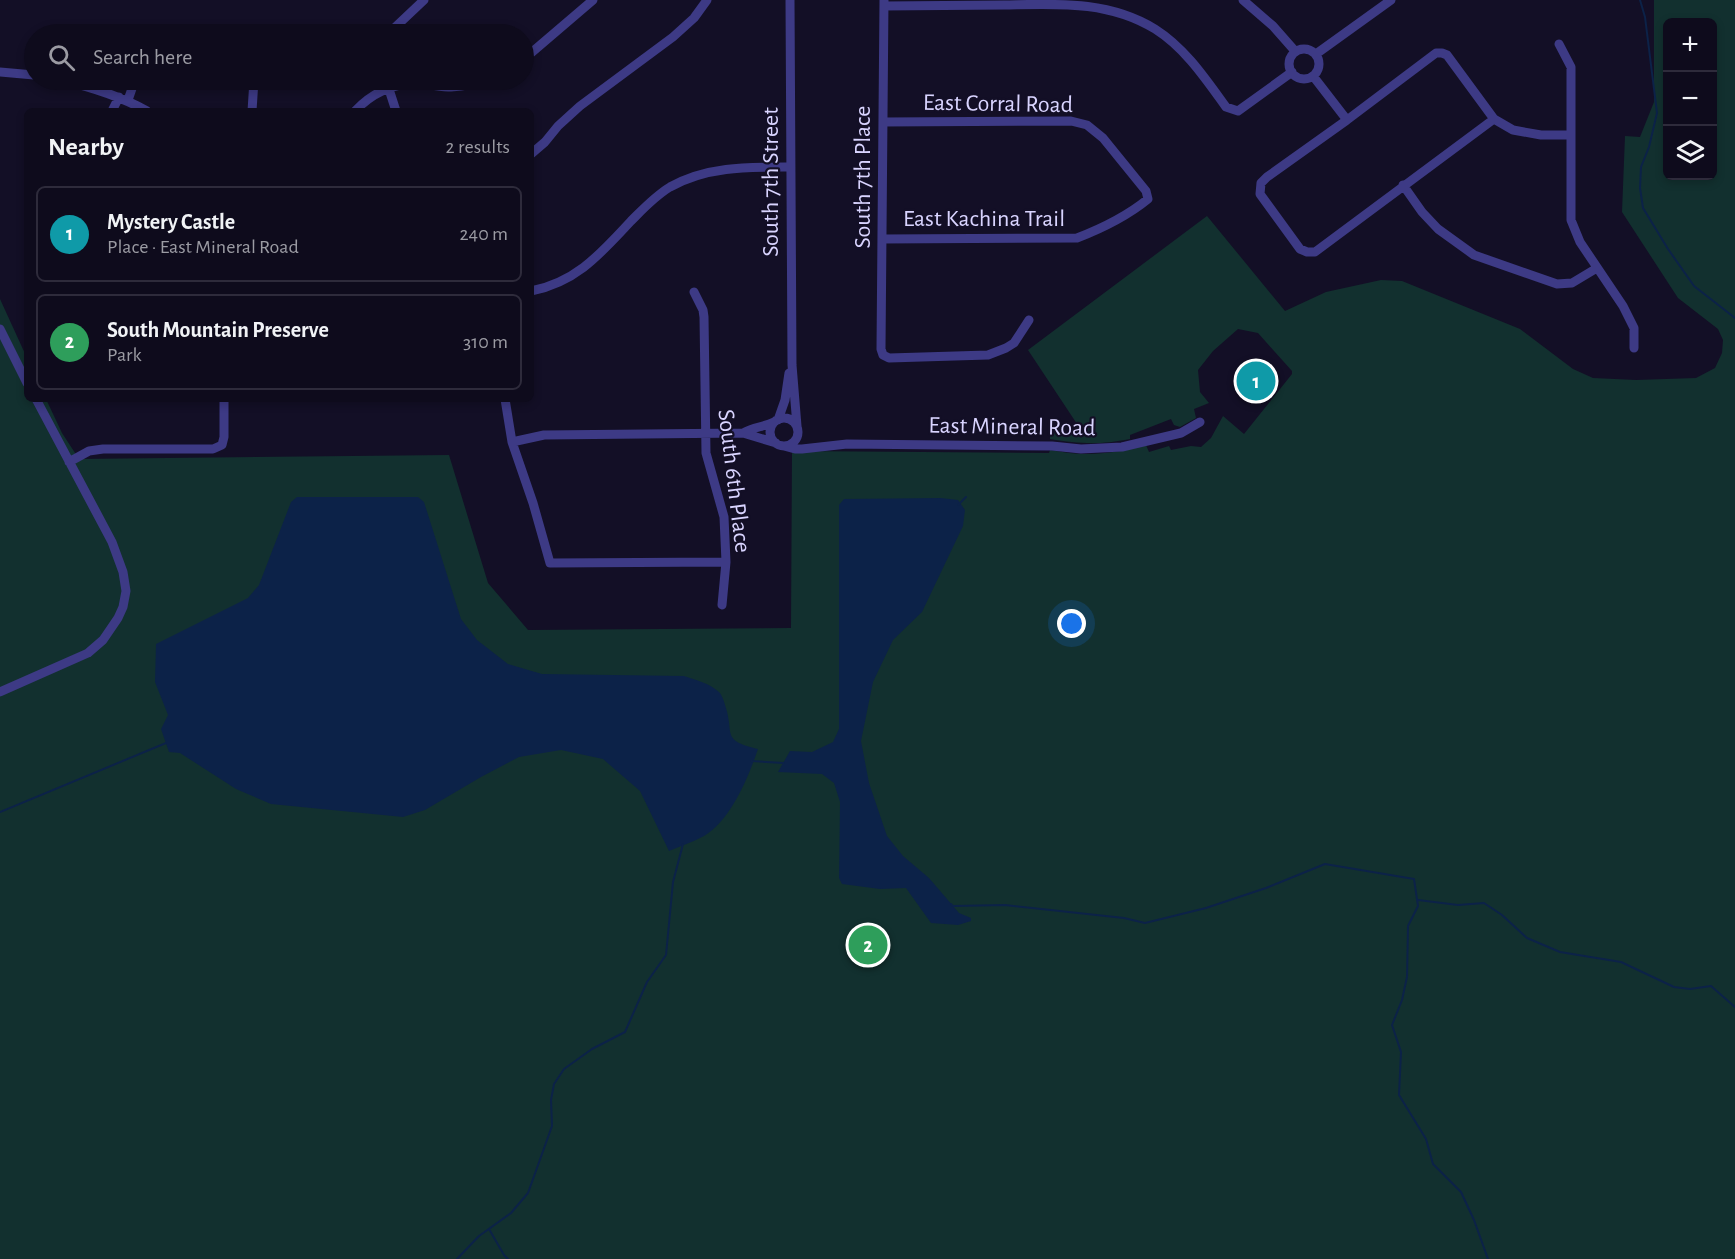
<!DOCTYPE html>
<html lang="en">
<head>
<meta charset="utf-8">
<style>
	body { margin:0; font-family:"Alegreya Sans",sans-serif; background:#1c1929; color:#f1f3f6 }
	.controls { position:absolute; right:18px; top:18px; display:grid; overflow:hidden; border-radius:9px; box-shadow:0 3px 9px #0003 }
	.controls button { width:54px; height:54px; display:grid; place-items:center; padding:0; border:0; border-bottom:2px solid #2e2b3b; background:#0e0b1c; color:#f1f3f6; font:30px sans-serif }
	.you { position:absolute; left:1072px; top:624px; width:21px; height:21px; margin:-15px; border:4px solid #fff; border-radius:50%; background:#1a73e8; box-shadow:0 0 0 9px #1a73e833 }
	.badge { display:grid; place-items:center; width:39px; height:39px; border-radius:50%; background:#1a73e8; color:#fff; font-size:20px; font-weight:700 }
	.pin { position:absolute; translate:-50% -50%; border:3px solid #fff; box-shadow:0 2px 6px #0006 }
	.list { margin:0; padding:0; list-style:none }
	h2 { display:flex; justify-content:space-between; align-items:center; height:78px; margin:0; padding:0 24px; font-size:26px }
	h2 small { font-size:20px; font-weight:400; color:#9b9ba3 }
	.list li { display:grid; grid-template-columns:39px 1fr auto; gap:18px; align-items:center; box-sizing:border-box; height:96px; margin:0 12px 12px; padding:0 12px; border:2px solid #2e2b3b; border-radius:9px }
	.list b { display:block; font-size:22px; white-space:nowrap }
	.list p { margin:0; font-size:20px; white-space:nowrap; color:#9b9ba3 }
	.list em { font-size:20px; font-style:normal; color:#9b9ba3 }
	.icon { flex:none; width:33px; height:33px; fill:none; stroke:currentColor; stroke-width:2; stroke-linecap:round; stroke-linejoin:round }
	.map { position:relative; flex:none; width:1735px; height:1259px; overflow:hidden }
	.search { position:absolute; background:#0e0b1c; box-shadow:0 3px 9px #0003; left:24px; top:24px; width:510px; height:66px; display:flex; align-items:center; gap:15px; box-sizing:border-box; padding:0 21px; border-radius:33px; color:#9b9ba3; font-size:22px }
	.panel { position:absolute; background:#0e0b1c; box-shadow:0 3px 9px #0003; left:24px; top:108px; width:510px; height:294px; border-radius:9px }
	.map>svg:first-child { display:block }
	.green { fill:#12302f; fill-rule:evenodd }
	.water { fill:#0c2248 }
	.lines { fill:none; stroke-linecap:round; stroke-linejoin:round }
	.stream { stroke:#0c2248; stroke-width:2 }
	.minor { stroke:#3d3a85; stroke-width:9 }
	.labels { text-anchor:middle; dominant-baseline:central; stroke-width:4.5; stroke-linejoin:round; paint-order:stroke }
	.street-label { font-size:24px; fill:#d9d4ff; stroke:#130f26 }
</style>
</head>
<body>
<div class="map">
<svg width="1735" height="1259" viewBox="0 0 1735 1259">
	<rect width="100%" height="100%" fill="#130f26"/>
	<path class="green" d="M1654,0h81v1259h-1735v-960l27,59v41h19l16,34 17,26 370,-4 39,128 40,47 263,-2 1,-177 257,2 1,-3c6,1 12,2 19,3 25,3 53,-1 77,-8l3,7 20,-6 2,4 20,-4 10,1 10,-9 12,-22 21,18 48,-60v-3l-34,-38 -20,-4 -25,22 -15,19 2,22 9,11 -15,6 2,9 -16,9 -6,-2 -3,-6 -41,16v4c-30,6 -50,5 -80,0v-6h33l-55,-83 179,-134 78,95 41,-19 55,-12 21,1 118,48 53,40 20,9 43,2 60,-2 19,-10 7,-15 1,-13 -5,-11 -40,-31 -56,-86 3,-76 15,1 14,-35zM1668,22h44v154h-44z"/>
	<path class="water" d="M297,497h121l6,5 37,117 16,21 31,24 34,10 142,2c12,4 25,7 35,16 3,3 5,9 6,13 10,29 -5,35 33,44 -10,29 -27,71 -54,87 -11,6 -24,10 -35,15l-29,-60 -37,-32 -42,-9 -42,7 -38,20 -56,33 -22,7 -132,-13 -35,-15 -56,-36 -11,-1 -8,-23 7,-14 -13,-33 1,-38 92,-46 11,-13 32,-83z
		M941,498l17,2 7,10 -2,16 -41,86 -29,28 -20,42 -12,59 8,42 18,53 16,20 26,22 30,35 12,5v3l-13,4 -27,-2 -25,-35 -26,1 -38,-5 -3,-6 1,-76 -6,-19 -12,-9 -44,-2 12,-21 22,1 21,-10 6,-13v-224l5,-6z"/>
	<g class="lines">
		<path class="stream" d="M1640,0l5,17 12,96 -8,34 -8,20 -1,21 3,20 25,41 26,37 41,32
			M958,505l8,-8
			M751,761l33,2
			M0,812l166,-69
			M1418,900l40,5 26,-2 18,12 25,23 33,14 61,10 53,25 16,2 21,-3 24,21
			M951,904l2,2 52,-1 119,13 21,5 61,-15 60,-20 59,-24 89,15 4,27 -10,20 -1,51 -5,23 -10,25 9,27 -2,43 27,44 7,25 28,28 13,28 14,39
			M489,1229l15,26 4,4
			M457,1259l22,-23 32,-23 17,-20 24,-67 -1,-26 3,-16 10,-15 28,-20 33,-17 22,-50 19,-27 7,-73 10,-38"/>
		<path class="minor" d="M790,0l2,365 5,61
			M884,0l-3,349 2,6 6,3 99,-3 18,-7 8,-5 15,-23
			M1243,0l30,26 22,25
			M884,6c40,0 80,-1 120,-1 52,-1 104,-5 151,24 30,19 50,49 71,78l12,4 54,-39
			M388,34l36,-34
			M1559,44l12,23v68
			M1289 64a15 15 0 1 1 30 0a15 15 0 1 1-30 0Z
			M1316,54l75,-54
			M524,59l69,-59
			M0,72l34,3
			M1313,76l34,44 -80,57 -6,6 -1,11 40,55 7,3h8l179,-133 19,11 28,5h30v85l9,22 43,64 11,22v20
			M61,80c30,7 59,16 86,31
			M386,80l10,31
			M128,100l7,-20
			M112,111l7,-14
			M252,111l2,-31
			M355,111c17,-18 39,-28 63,-27 11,0 22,3 33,3 13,-1 25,-3 37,-7
			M1347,120l89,-67h6l5,2 47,64
			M531,154l14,-12 13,-16 22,-20 93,-69 21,-19 13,-18
			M1403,185l19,27 16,17 36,26 83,29 15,-1 25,-15
			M882,239l195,-1c26,-10 49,-21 71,-39l-2,-8 -43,-53 -16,-13 -16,-4 -188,1
			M531,291c46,-9 70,-38 100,-70 12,-12 24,-25 39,-34 37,-21 79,-20 121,-20
			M694,292l9,18 1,7 2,136 18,64 2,45 -4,43
			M0,329l27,54
			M505,399l7,43 21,61 17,60 176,-1
			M770 432a14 14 0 1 1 28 0a14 14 0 1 1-28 0Z
			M778,420l7,-20 4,-27
			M743,433c10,-6 21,-6 31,-11
			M512,442l32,-7 199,-2 33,10
			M784,446l11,3h7l45,-5 205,2 29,3 41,-2 59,-14 19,-11
			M69,462l20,-11 14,-2h110l9,-4 2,-8v-38
			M0,692l88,-39 15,-13 15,-22 5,-11 3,-16 -3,-19 -11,-30 -76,-143"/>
	</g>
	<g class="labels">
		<g class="street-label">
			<text transform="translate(998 104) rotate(1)">East Corral Road</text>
			<text transform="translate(863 177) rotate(-90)">South 7th Place</text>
			<text transform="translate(771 182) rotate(-90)">South 7th Street</text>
			<text x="984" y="219">East Kachina Trail</text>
			<text transform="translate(1012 427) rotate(1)">East Mineral Road</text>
			<text transform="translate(734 481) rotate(83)">South 6th Place</text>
		</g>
	</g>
</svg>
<div class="controls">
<button>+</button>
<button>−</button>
<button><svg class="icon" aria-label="layers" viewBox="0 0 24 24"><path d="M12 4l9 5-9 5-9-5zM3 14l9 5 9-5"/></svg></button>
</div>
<div class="you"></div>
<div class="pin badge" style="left:1256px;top:381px;background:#0f9aa8">1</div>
<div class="pin badge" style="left:868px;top:945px;background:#2e9e5b">2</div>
<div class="search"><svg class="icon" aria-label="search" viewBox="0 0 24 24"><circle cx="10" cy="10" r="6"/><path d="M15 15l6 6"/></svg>Search here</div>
<section class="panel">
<h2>Nearby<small>2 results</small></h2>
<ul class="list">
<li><span class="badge" style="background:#0f9aa8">1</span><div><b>Mystery Castle</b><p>Place · East Mineral Road</p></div><em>240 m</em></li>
<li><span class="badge" style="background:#2e9e5b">2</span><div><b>South Mountain Preserve</b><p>Park</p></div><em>310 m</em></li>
</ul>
</section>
</div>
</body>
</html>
